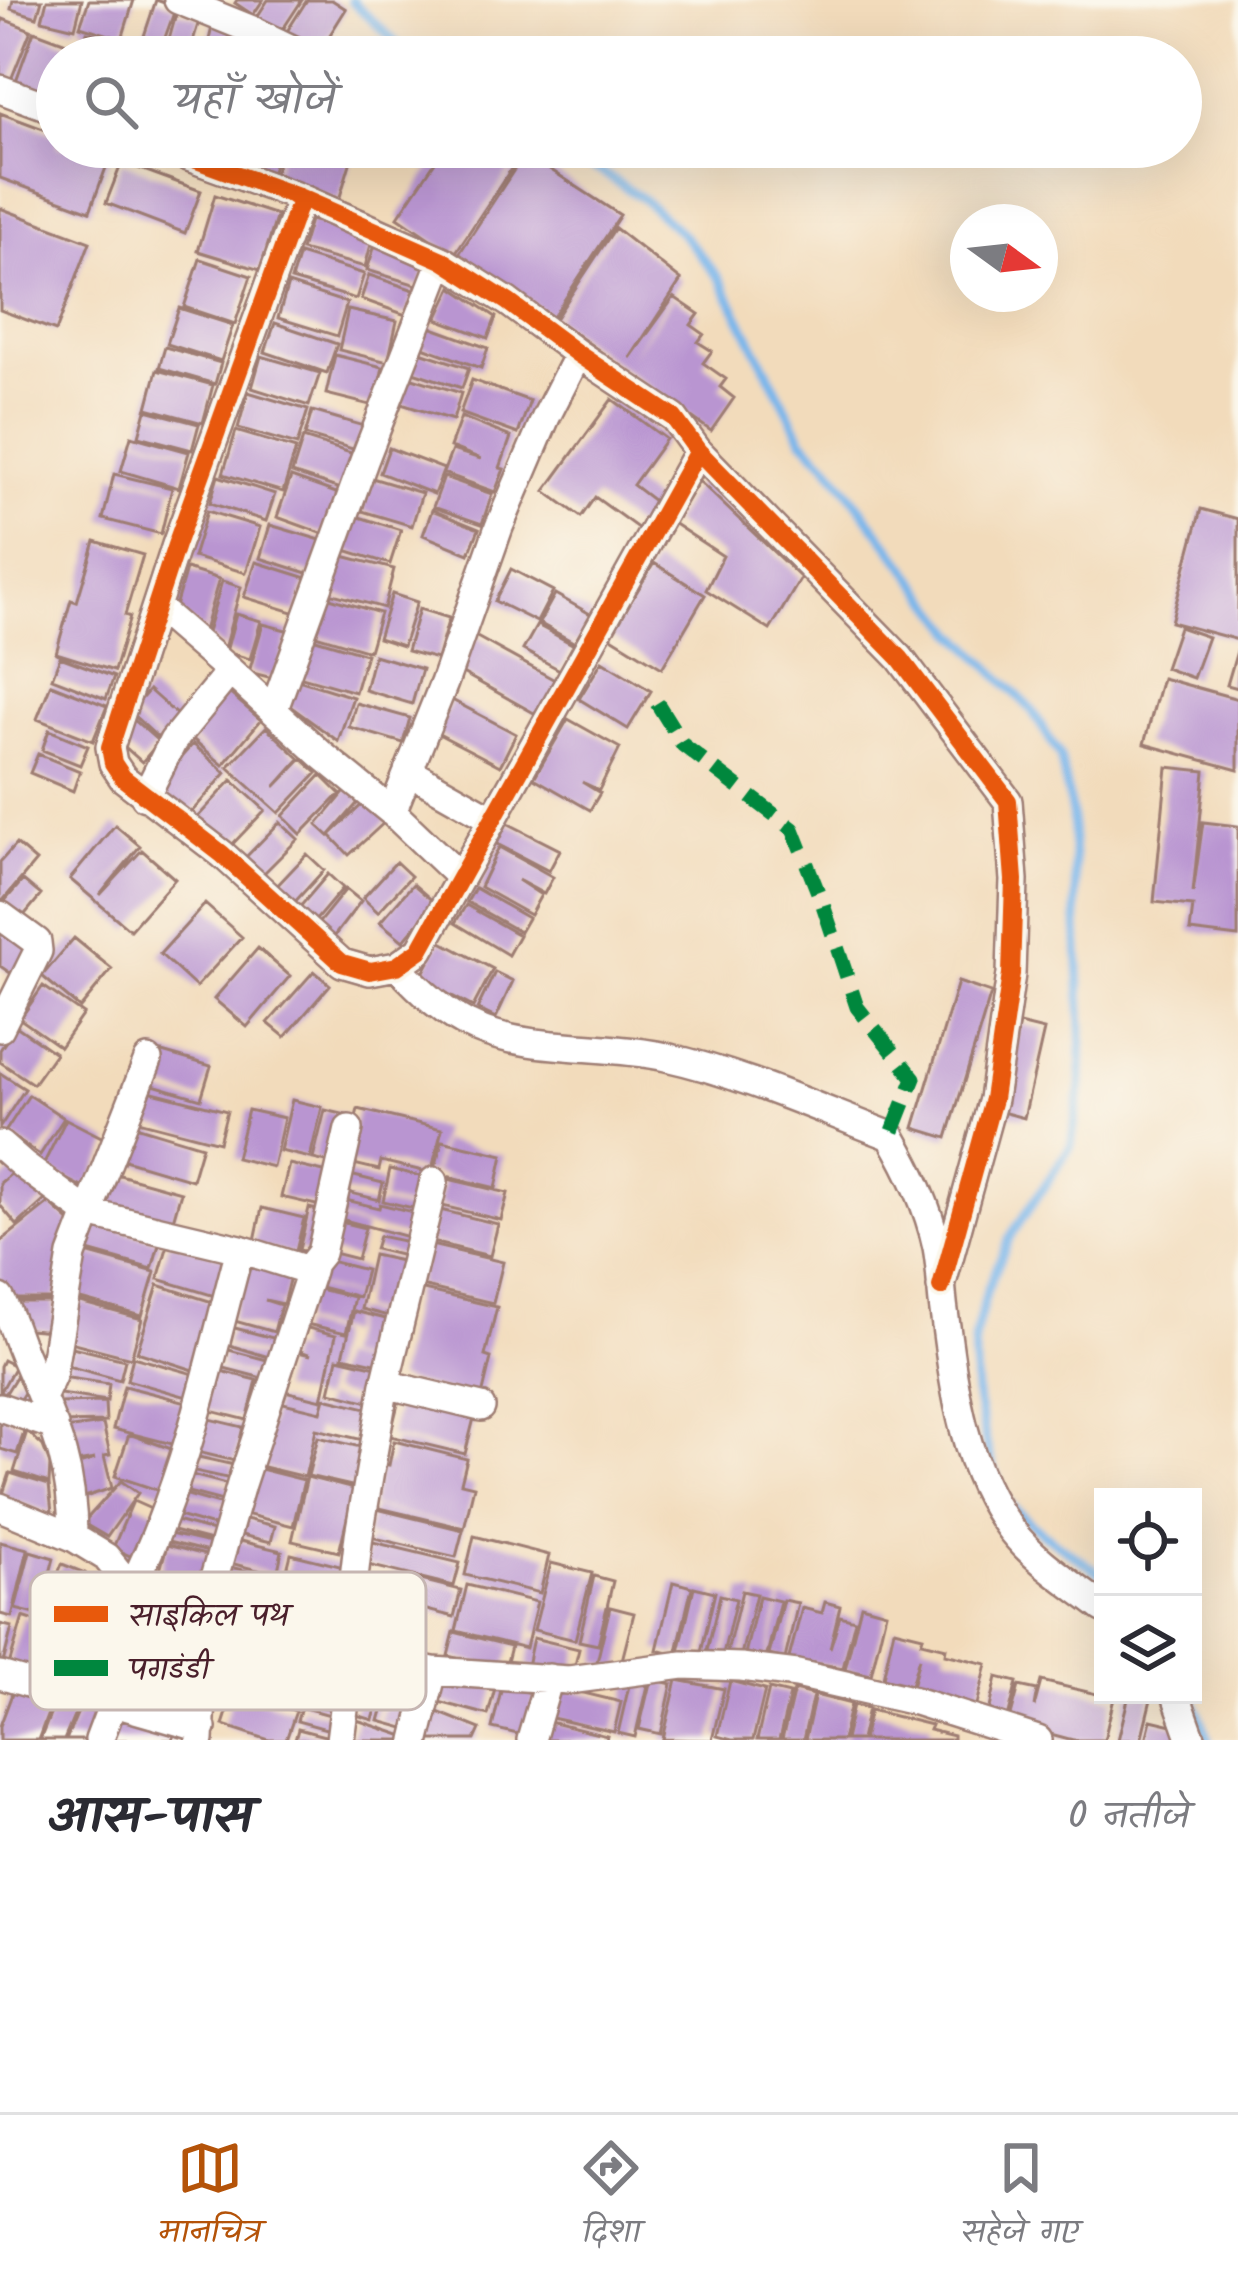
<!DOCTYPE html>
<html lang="hi">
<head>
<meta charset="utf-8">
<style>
	body { margin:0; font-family:Kalam,"Playpen Sans Deva",sans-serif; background:#f2f2f3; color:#2b2b33 }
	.controls { position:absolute; right:36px; bottom:36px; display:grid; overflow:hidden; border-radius:0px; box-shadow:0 12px 48px #0002 }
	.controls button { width:108px; height:108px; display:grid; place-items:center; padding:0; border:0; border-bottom:3px solid #e1e1e2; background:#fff; color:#2b2b33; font:60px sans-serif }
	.compass { position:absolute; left:950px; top:204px; width:108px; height:108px; border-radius:50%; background:#fff; box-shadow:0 12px 48px #0002; rotate:105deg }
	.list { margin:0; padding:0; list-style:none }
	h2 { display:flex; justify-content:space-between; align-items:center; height:156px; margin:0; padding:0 48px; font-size:51px }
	h2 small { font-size:39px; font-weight:400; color:#7c7c81 }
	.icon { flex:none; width:66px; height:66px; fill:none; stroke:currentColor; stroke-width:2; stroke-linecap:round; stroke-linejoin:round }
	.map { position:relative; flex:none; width:1238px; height:1740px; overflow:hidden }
	.search { position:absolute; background:#fff; box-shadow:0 12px 48px #0002; left:36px; right:36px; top:36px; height:132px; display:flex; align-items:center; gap:30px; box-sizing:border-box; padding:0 42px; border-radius:66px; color:#7c7c81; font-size:45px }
	.sheet { height:372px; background:#fff }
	nav { display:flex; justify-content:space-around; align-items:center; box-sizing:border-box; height:168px; border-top:3px solid #e1e1e2; background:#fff; font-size:33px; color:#7c7c81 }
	nav a { display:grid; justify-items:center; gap:6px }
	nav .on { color:#b45309 }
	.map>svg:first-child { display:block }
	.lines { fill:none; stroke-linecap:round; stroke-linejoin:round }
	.stream { stroke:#79b6eb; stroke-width:9 }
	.building { fill:#b995d1 }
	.street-casing { stroke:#9e7d73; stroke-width:32 }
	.street { stroke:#fff; stroke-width:27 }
	.quiet { stroke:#00873e; stroke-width:15; stroke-dasharray:30 15; stroke-linecap:butt }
	.cycleway-casing { stroke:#fbf7ec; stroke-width:26 }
	.cycleway { stroke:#e8590c; stroke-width:18 }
	.key { fill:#fbf7ec; stroke:#c6b6b2; stroke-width:3 }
	.key-label { font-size:33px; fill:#4a1f2b }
</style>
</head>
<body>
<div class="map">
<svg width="1238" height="1740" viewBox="0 0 1238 1740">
	<rect width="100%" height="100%" fill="#fbf7ec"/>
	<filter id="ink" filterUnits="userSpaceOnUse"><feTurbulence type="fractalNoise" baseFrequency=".00833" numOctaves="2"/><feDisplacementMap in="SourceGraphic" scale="24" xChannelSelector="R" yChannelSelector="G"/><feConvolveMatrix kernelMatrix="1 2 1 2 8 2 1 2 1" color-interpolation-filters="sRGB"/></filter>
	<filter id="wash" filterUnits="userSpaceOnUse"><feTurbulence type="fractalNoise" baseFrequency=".004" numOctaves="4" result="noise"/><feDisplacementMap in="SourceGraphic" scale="48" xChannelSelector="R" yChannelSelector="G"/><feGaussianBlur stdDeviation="2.7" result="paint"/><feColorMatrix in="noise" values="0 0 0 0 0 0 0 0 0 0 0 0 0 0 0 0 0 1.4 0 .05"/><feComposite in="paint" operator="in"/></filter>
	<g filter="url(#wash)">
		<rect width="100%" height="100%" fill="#f2dbbb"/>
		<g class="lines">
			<path class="stream" d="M351,0l60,57
				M550,147l50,24 43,28 41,37 36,43 83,161 26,26 127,167 75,76 29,47 12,60 10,214 -1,56 -10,60 -61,91 -23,53 -13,50 2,54 11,53 17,53 38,33 61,42
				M1192,1695l17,45"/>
		</g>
		<g id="blocks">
			<path class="building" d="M13,0h29l-5,17 -26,-8z
				M47,0h35l-7,28 -33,-8z
				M89,0h45l-12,39 -42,-13z
				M156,0l20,7 -18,50h-12l-8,-3z
				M237,0h26l-10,15 -18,-12z
				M268,0h34l-21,32 -24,-15z
				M307,0h25l14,9 -30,48 -32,-21z
				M177,11l23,7 -12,39h-24z
				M3,19l28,11 -21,52 -10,-4v-51z
				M213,23l34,14 -6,20h-36z
				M34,31l43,16 -3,10h-17v45l-44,-13z
				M87,32l31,9 -5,16h-34z
				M1121,36l50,8 -2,13h-51z
				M0,113l57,21v13h34l20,7 -21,57 -90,-33z
				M217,147h25l-4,14 -23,-7z
				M247,147h32l-8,28 -30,-9z
				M282,147h73l-16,53 -66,-20z
				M445,147h59l15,10 -65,98 -56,-38z
				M525,153l95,62 -67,102 -94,-63z
				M122,162l79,29 -16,42 -79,-30z
				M215,195l62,20 -17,55 -62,-19z
				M0,208l90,34 -34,89 -56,-21z
				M310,220l63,17 -8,30 -64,-17z
				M615,228l66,52 -51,78 44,-61 25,17 -8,11 13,9 -6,8 14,9 -9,12 23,16 -6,8 14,11 -23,33 -156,-112z
				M376,242l53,16 -9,28 -53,-16z
				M299,254l65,20 -8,25 -65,-19z
				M200,259l51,17 -16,48 -51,-17z
				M369,275l45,15 -8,25 -45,-16z
				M288,284l59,19 -10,33 -59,-18z
				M452,287l44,30 -8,21 -51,-19z
				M179,308l54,17 -12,36 -54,-17z
				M348,310l49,11 -9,41 -49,-12z
				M275,323l62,21 -10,29 -62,-21z
				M427,326l61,22 -7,20 -61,-22z
				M165,347l56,16 -6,21 -56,-16z
				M417,351l52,17 -7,20 -52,-17z
				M335,355l48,12 -9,39 -48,-12z
				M261,356l59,17 -11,33 -57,-18z
				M157,370l56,15 -10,38 -56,-15z
				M406,376l55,17 -8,27 -55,-17z
				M472,380l58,21 -12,33 -58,-21z
				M248,392l60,18 -11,35 -59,-17z
				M612,399l54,40 -33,46 25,19 -19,25 -44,-32 -14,20 -36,-26z
				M146,410l53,14 -7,26 -53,-14z
				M312,411l52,15 -8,24 -51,-15z
				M461,417l50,20 -11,31 4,1 -9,23 -52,-19 9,-23 29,9 -31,-12z
				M236,431l60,18 -13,43 -60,-18z
				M131,436l58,16 -10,36 -58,-17z
				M303,438l51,16 -11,36 -51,-17z
				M389,448l55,21 -10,25 -54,-21z
				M114,474l58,14 -11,46 -58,-15z
				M218,476l57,18 -9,27 -56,-18z
				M291,477l48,17 -15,40 -47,-17z
				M444,477l48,17 -10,30 -49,-17z
				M372,478l50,15 -10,33 -50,-15z
				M699,481l102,97 -31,52 -64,-40 17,-34 -50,-33z
				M1201,509l37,10v121l-67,-18z
				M432,510l47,19 -10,25 -46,-19z
				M207,511l53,16 -14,46 -53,-16z
				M356,516l45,14 -11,34 -45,-14z
				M270,525l54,16 -10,34 -54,-17z
				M95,541l48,14 -18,60 5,2 -16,54 -58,-18 15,-53 6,2z
				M339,555l55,14 -10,39 -55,-15z
				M256,562l51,16 -11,35 -52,-16z
				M654,563l51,32 -43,73 -52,-32z
				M186,569l33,10 -15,52 -30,-21z
				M511,569l42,22 -16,31 -42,-21z
				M222,581l19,6 -17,62 -18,-14z
				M392,594l25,8 -14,44 -25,-8z
				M555,594l37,21 -15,29 -38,-21z
				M323,596l57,17 -11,38 -57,-17z
				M419,609l30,9 -12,41 -30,-8z
				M236,614l25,7 -11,38 -24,-7z
				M263,624l27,7 -14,48 -27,-7z
				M537,625l37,20 -14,25 -37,-20z
				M1179,627l29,10 -15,41 -28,-10z
				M475,636l87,48 -19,34 -86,-48z
				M309,637l57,17 -11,38 -57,-16z
				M1237,651h1v37l-11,-3z
				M374,655l48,14 -10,35 -47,-14z
				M60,657l54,20 -8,22 -54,-21z
				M602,661l49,30 -23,38 -49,-30z
				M1162,678l76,21v71l-94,-26z
				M295,679l58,18 -15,44 -51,-37z
				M51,684l56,22 -14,35 -56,-22z
				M149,690l36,32 -20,22 -35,-32z
				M227,691l34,29 -38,45 -34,-29z
				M452,700l64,34 -16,32 -65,-34z
				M356,703l54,15 -7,25 -54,-16z
				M133,719l26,23 -17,20 -26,-23z
				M568,719l52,29 -21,42 -17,-8 18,11 -10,17 -56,-32z
				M266,727l34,32 -25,28 27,-28 15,14 -38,40 -51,-46z
				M49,730l39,16 -8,19 -38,-15z
				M193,744l33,29 -38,43 -33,-30z
				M38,754l42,17 -7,20 -43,-18z
				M1167,767l38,4 -12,122 10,-71 35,4v111l-48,-6 3,-25 -39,-4z
				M321,775l19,19 -39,40 -18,-18z
				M232,780l33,30 -39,41 -32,-30z
				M349,787l13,11 -33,38 -12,-11z
				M369,798l19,21 -39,36 -19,-20z
				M280,822l18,17 -36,36 -17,-17z
				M507,823l53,27 -11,21 -52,-27z
				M115,825l25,21 -40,49 42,-45 33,29 -45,51 -60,-51z
				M16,844l20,17 -36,43v-42z
				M499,847l54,30 -9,17 -26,-14 23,15 -11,20 -50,-28z
				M307,854l17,16 -33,36 -18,-16z
				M396,862l15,14 -33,36 -15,-14z
				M328,874l15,14 -34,40 -16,-13z
				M23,880l18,15 -20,24 -18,-16z
				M413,884l22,19 -32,38 -23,-19z
				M475,888l53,30 -8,14 -53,-30z
				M346,889l15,12 -33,43 -16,-13z
				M205,904l37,33 -46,50 -36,-33z
				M466,905l53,30 -11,20 -53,-32z
				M0,926l35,22 -19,29 -16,-11z
				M74,938l38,31 -32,39 -38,-32z
				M440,941l53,28 -20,38 -53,-28z
				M258,948l32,28 -43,51 -33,-28z
				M314,971l16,14 -45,52 -17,-14z
				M495,972l18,9 -17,37 -19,-9z
				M958,982l33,11 -44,145 -33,-10z
				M43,986l40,28 -23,33 -40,-28z
				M1019,1024l25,6 -20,88 -26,-7z
				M16,1026l39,27 -22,31 -33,-22v-12z
				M155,1050l56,16 -10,33 -55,-16z
				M0,1073l25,16 -25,38z
				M141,1089l86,22 -8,31 -85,-22z
				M29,1095l35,23 -24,37 -35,-23z
				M292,1100l30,7 -12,51 -30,-7z
				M358,1109l84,20 -11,44 -50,-12 -2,9 -34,-8z
				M248,1110l36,8 -11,49 -37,-9z
				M325,1110l22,5 -12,49 -22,-5z
				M66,1119l45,23 -25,47 -44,-22z
				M132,1125l70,21 -10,34 -71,-21z
				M442,1141l61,14 -7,33 -62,-15z
				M289,1164l48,11 -8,33 -48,-11z
				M19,1167l27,32 -29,26 -17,-20v-22z
				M390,1169l35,8 -8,32 -34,-8z
				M116,1174l65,18 -9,32 -65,-18z
				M346,1174l37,9 -4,17 -37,-9z
				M444,1178l64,15 -7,27 -63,-15z
				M337,1198l42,10 1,-4 37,9 -6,25 -78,-21z
				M49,1203l27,24 -21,72h-50l-5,-12v-45z
				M262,1208l42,10 -9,37 -41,-10z
				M309,1208l19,5 -10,41 -19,-4z
				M436,1209l62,15 -8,32 -62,-15z
				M332,1220l33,8 -8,31 -32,-8z
				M93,1222l67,19 -8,28 -67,-19z
				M379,1236l29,6 -4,14 -29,-7z
				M169,1241l61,18 -12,38 -60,-18z
				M427,1244l76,18 -10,41 -76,-18z
				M86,1253l69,19 -13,44 -69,-19z
				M373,1255l28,6 -13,55 -27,-7z
				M318,1258l48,12 -7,27 -47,-12z
				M248,1262l43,10 -8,32 -18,-4 16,5 -7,27 -43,-12z
				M158,1285l61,19 -22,67 -60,-19z
				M310,1287l44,10 -8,36 -44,-10z
				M415,1288l82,19 -12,49 6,2 -10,42 -84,-21z
				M76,1301l66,18 -11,39 -65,-17z
				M7,1302h47v29l-37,-3z
				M354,1311l36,9 -11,44 -36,-8z
				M300,1326l36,9 -14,65 -42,-10 9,-40 22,5 -16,-6z
				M231,1327l46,12 -5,19 -46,-14z
				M72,1347l53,13 -5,20 -53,-14z
				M225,1349l46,12 -5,18 -46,-12z
				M133,1357l68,19 -7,23 -67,-19z
				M338,1358l43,10 -8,35 -43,-11z
				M3,1360l12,6 -15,27v-27z
				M213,1369l44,11 -10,40 -44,-11z
				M17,1375l13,8 -16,26 -13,-8z
				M62,1377l47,7 -2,17 -47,-7z
				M124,1386l63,16 -11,43 -63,-16z
				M325,1398l46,11 -8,31 -47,-11 -11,48 -46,-11 16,-65 46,11z
				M399,1400l75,18 -9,36 -75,-18z
				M105,1402l1,20 -49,1v-20z
				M0,1414l25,15 -8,25 -17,-5z
				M201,1417l42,10 -8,34 -42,-10z
				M103,1424l7,31 -6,1 8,32 -33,11 -10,-32 26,-8 -24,4 -7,-34z
				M27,1431l16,15 7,18 -1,19 -35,-11z
				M129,1434l48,17 -14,41 -48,-16z
				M318,1437l47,11 -9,39 -48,-11z
				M394,1441l73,18 -6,24 13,3 -10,42 -93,-22 10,-42 8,1z
				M194,1456l40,9 -3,14 -41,-9z
				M252,1467l52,13 -11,46 -52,-13z
				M10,1473l39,12 3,28 -50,-16z
				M192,1475l38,10 -4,17 -38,-10z
				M307,1477l47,12 -15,63 -47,-11z
				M121,1481l17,12 -31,44 -24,-14z
				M184,1494l46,13 -6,22 -46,-13z
				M133,1501l29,13 -21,47 -28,-13z
				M373,1508l90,22 -7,27 -90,-21z
				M237,1517l38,9 -4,16 -38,-9z
				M176,1521l45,12 -3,10 -45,-12z
				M170,1534l44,10 -2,9 -44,-11z
				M474,1536l75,19 -9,38 -75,-18z
				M236,1540l46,11 -5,24 -47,-12z
				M369,1541l91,22 -6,23 -90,-22z
				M0,1542l28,7 -16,68 -12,-3z
				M167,1545l46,12 -8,29 -46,-12z
				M30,1551l24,7 -15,57 -24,-6z
				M291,1554l53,13 -6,23 -53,-12z
				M551,1563l41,10 -17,67 -41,-10z
				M62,1564l23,9 -19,46 -23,-10z
				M226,1566l57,14 -6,23 59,14 -10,23 -56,-1 6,-26 -57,-13z
				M594,1576l19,5 -15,64 -19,-4z
				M413,1578l48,12 -7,27 -47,-12z
				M673,1582l19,5 -16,68 -19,-5z
				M467,1585l70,17 -11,46 -70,-17z
				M694,1587l21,5 -15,65 -21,-5z
				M742,1591l14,3 -16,65 -14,-3z
				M720,1595l16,4 -14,59 -16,-3z
				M759,1596l21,5 -14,58 -21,-5z
				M783,1600l15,3 -13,56 -16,-4z
				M825,1602l15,4 -10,42 10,-32 15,4 -12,48 -33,-6 -1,5 -21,-5 14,-54 20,5z
				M861,1605l25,7 -15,63 -26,-6z
				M610,1607l24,6 -14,55 -23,-6z
				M23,1617l43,14 -14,48 -43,-14z
				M0,1624l12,3 -10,40 -2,-1z
				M894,1629l29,7 -2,6 25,6 -1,6 42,10 -11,45 -65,-18 8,-33 -8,27 -28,-7z
				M454,1632l57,14 -6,24 -57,-14z
				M533,1638l46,11 -7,28 -45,-11z
				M153,1658l39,13 -14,41 -38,-13z
				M367,1666l20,6 -14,48 -20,-6z
				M393,1672l32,9 -14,49 -32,-9z
				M445,1676l50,12 -7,27 -49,-13z
				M631,1677l17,4 -13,56 -17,-4z
				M997,1677l20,5 -10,40 -19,-5z
				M651,1679l21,5 -11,50 -22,-5z
				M677,1680l47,9 -12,51 -49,-1z
				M730,1681l35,9 -12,50h-21l-15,-4z
				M1041,1681l73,17 -10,42h-31l-64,-17 10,-37 18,4 -3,17z
				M305,1684l41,9 -4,18 -41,-9z
				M15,1686l38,14 -15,40h-38v-14z
				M502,1686l34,8 -10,42 -34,-8z
				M559,1687l62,15 -7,30 -62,-14z
				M769,1689l21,5 -11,46h-22z
				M794,1690l19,5 -10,45h-21z
				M234,1691l62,20 -10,29h-17l-46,-15z
				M815,1695l36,9 -9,36h-37z
				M1129,1695h23l-11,45h-23z
				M56,1700l21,9 -13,31h-24z
				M83,1700l19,7 -14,33h-22z
				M853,1705l15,3 -7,32h-16z
				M301,1707l40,11 -4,14 -40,-11z
				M870,1710l61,15 -2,5 24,6v4h-90z
				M435,1711l45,18 -5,11h-51z
				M115,1714l59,21 -2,5h-56l-9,-3z
				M357,1720l56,19v1h-63z
				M1151,1720l30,7 -3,13h-32z
				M549,1722l58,14 -1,4h-62z
				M298,1729l38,10v1h-41z"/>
		</g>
	</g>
	<g filter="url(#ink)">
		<use href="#blocks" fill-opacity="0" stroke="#9e7d73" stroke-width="3"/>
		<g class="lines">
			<g class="street-casing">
				<path id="street" d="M178,0l72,29 58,28
					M0,89l57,21
					M161,147l140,51 141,62 66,42 70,52 96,64 24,33 202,207 108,143 6,79 -3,94 -18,125 -52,188
					M301,198l-125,347 -66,202 3,16 10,15 99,76 120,109 28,8 27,-5 23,-16 278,-499
					M157,608l73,63
					M274,709l90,-248 78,-201
					M408,771l85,48
					M145,797l28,-56 57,-70 92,84 70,57 67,64
					M392,812l52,-129 55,-156 47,-110 32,-63
					M0,915l37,27 1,9 -38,77
					M397,966c23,24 48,49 79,62 56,24 128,15 190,29 77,17 151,51 225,79 20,35 37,70 46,111 4,21 4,43 7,64 10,76 19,157 67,219 25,32 60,53 92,78
					M148,1060l-60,153 152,36
					M0,1145l24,21 64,47 -16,42 -20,121 -9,20
					M311,1271l2,-8 8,-10 28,-124
					M0,1298c11,19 16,40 25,60 28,66 48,104 48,179
					M385,1384l96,23
					M0,1407l54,19
					M0,1507l73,30 33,20 41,50 53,35 4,13 -4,85
					M131,1589c54,-105 78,-226 109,-340l71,22 -70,213 -36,126 -5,32
					M204,1655l22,-3 125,3 82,16 136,9 114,-15 58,2 56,7 118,27 123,39
					M0,1675l45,13 31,4 126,36
					M1176,1695l16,45
					M99,1740l14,-37
					M340,1740l11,-85 -1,-43 9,-77 26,-151 49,-203
					M416,1740l17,-69
					M531,1740l18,-62"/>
			</g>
			<use href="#street" class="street"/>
			<path class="quiet" d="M657,703l26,42 110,84 30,76 34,102 57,71 -23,58"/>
			<g class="cycleway-casing">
				<path id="cycleway" d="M161,147l140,51 141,62 66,42 70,52 96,64 24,33 202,207 108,143 6,79 -3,94 -18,125 -52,188
					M301,198l-125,347 -66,202 3,16 10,15 99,76 120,109 28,8 27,-5 23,-16 278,-499"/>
			</g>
			<use href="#cycleway" class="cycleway"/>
		</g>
	</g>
	<rect x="30" y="1572" width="396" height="138" rx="18" class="key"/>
	<rect x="54" y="1606" width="54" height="16" fill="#e8590c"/>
	<rect x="54" y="1660" width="54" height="16" fill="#00873e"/>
	<g class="key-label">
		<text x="129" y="1626">साइकिल पथ</text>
		<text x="129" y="1680">पगडंडी</text>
	</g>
</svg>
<div class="controls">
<button><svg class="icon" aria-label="locate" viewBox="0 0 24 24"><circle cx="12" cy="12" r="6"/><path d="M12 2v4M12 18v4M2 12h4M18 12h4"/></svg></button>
<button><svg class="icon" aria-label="layers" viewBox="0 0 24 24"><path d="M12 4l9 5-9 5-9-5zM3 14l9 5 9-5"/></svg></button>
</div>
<svg class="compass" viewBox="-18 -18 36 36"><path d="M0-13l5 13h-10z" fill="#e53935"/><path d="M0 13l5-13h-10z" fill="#7c7c81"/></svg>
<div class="search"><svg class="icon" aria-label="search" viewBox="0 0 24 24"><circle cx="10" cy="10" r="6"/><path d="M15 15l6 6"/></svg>यहाँ खोजें</div>
</div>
<section class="sheet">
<h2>आस-पास<small>0 नतीजे</small></h2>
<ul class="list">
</ul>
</section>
<nav>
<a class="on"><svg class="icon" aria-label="map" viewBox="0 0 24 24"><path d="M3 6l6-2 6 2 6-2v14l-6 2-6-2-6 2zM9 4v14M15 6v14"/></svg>मानचित्र</a>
<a><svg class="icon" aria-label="directions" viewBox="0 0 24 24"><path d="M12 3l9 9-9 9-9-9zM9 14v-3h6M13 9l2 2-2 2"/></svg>दिशा</a>
<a><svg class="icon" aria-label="saved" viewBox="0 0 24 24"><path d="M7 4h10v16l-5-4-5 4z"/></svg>सहेजे गए</a>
</nav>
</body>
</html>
